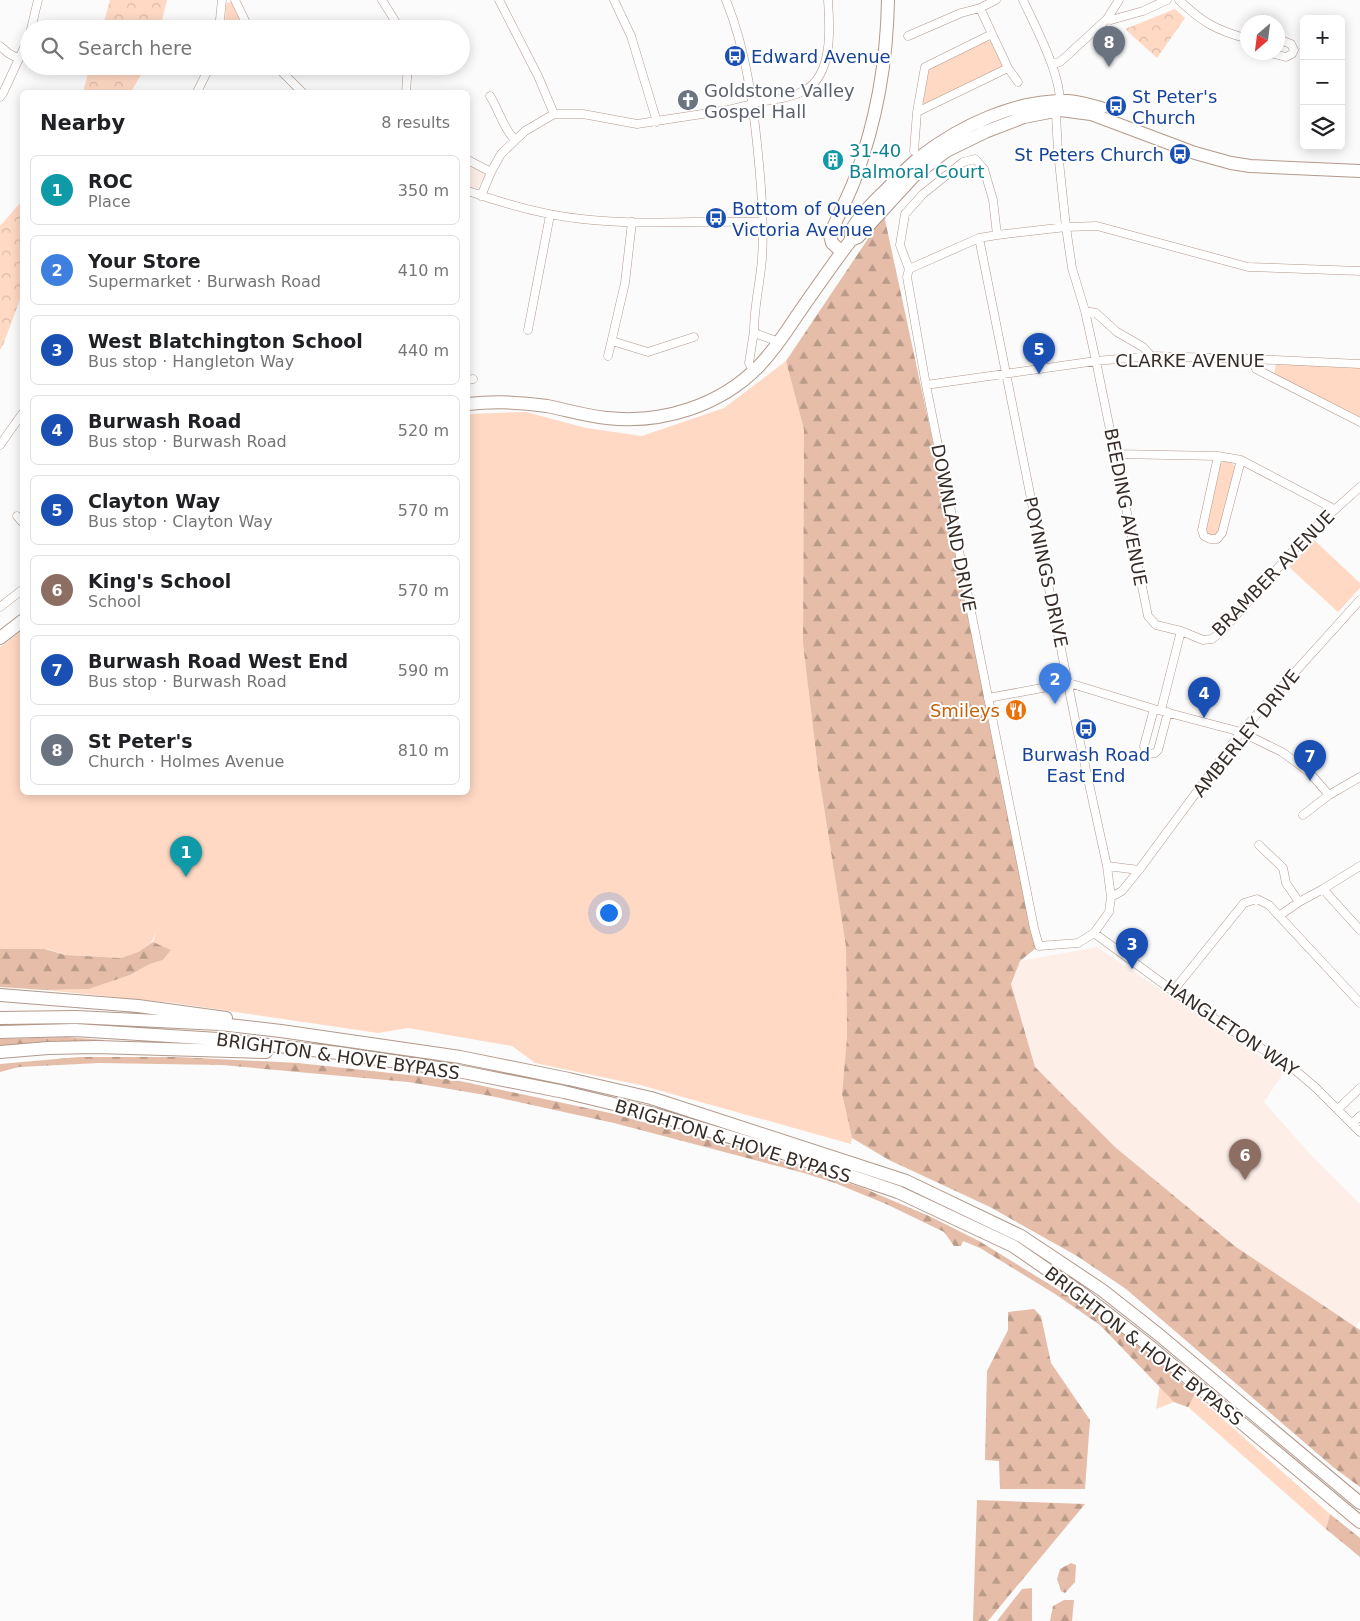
<!DOCTYPE html>
<html lang="en">
<head>
<meta charset="utf-8">
<style>
	body { margin:0; font-family:"DejaVu Sans",sans-serif; background:#f2f2f2; color:#202124 }
	.controls { position:absolute; right:15px; top:15px; display:grid; overflow:hidden; border-radius:8px; box-shadow:0 2px 12px #0003 }
	.controls button { width:45px; height:45px; display:grid; place-items:center; padding:0; border:0; border-bottom:1px solid #e0e0e0; background:#fff; color:#202124; font:25px sans-serif }
	.compass { position:absolute; left:1240px; top:15px; width:45px; height:45px; border-radius:50%; background:#fff; box-shadow:0 2px 12px #0003; rotate:208deg }
	.you { position:absolute; left:608px; top:912px; width:18px; height:18px; margin:-12px; border:4px solid #fff; border-radius:50%; background:#1a73e8; box-shadow:0 0 0 8px #1a73e833 }
	.badge { display:grid; place-items:center; width:32px; height:32px; border-radius:50%; background:#7c3aed; color:#fff; font-size:16px; font-weight:700 }
	.pin { position:absolute; translate:-50% -41px; filter:drop-shadow(0 1px 2px #0008) }
	.pin::after { content:''; position:absolute; top:26px; width:18px; height:15px; background:inherit; clip-path:polygon(0 0,100% 0,50% 100%) }
	.list { margin:0; padding:0; list-style:none }
	h2 { display:flex; justify-content:space-between; align-items:center; height:65px; margin:0; padding:0 20px; font-size:21px }
	h2 small { font-size:16px; font-weight:400; color:#757577 }
	.list li { display:grid; grid-template-columns:32px 1fr auto; gap:15px; align-items:center; box-sizing:border-box; height:70px; margin:0 10px 10px; padding:0 10px; border:1px solid #e0e0e0; border-radius:8px }
	.list b { display:block; font-size:19px; white-space:nowrap }
	.list p { margin:0; font-size:16px; white-space:nowrap; color:#757577 }
	.list em { font-size:16px; font-style:normal; color:#757577 }
	.icon { flex:none; width:28px; height:28px; fill:none; stroke:currentColor; stroke-width:2; stroke-linecap:round; stroke-linejoin:round }
	.map { position:relative; flex:none; width:1360px; height:1621px; overflow:hidden }
	.search { position:absolute; background:#fff; box-shadow:0 2px 12px #0003; left:20px; top:20px; width:450px; height:55px; display:flex; align-items:center; gap:12px; box-sizing:border-box; padding:0 18px; border-radius:28px; color:#757577; font-size:19px }
	.panel { position:absolute; background:#fff; box-shadow:0 2px 12px #0003; left:20px; top:90px; width:450px; height:705px; border-radius:8px }
	.map>svg:first-child { display:block }
	.built { fill:#fdefe8 }
	.green { fill:#ffd9c4 }
	.forest { fill:url(#forest-firs) }
	.park { fill:url(#park-crowns) }
	.lines { fill:none; stroke-linecap:round; stroke-linejoin:round }
	.minor-casing { stroke:#b2998c; stroke-width:9 }
	.primary-casing { stroke:#b2998c; stroke-width:14 }
	.trunk-casing { stroke:#b2998c; stroke-width:14 }
	.minor { stroke:#fff; stroke-width:8 }
	.primary { stroke:#fff; stroke-width:12 }
	.trunk { stroke:#fff; stroke-width:12 }
	.labels { text-anchor:middle; dominant-baseline:central; stroke-width:4; stroke-linejoin:round; paint-order:stroke }
	.transit-label { font-size:18px; fill:#164399; stroke:#fff; text-anchor:start }
	.worship-label { font-size:18px; fill:#5b616d; stroke:#fff; text-anchor:start }
	.culture-label { font-size:18px; fill:#0d838f; stroke:#fff; text-anchor:start }
	.street-label { font-size:18px; fill:#372d28; stroke:#fff }
	.food-label { font-size:18px; fill:#c56008; stroke:#fff; text-anchor:end }
</style>
</head>
<body>
<div class="map">
<svg width="1360" height="1621" viewBox="0 0 1360 1621">
	<defs>
		<pattern id="forest-firs" width="22" height="20" patternUnits="userSpaceOnUse" patternTransform="scale(1.25)"><rect width="22" height="20" fill="#e5bda8"/><path d="M5 1l3.5 6h-7zM16 11l3.5 6h-7z" fill="#ba9a89"/></pattern>
		<pattern id="park-crowns" width="20" height="18" patternUnits="userSpaceOnUse" patternTransform="scale(1.25)"><rect width="20" height="18" fill="#ffd9c4"/><path d="M2 6a3 3 0 1 1 6 0M12 15a3 3 0 1 1 6 0" fill="none" stroke="#dbbba8"/></pattern>
	</defs>
	<rect width="100%" height="100%" fill="#fbfbfb"/>
	<path class="built" d="M468,163l19,9 -9,16 -8,1 -2,-1z
		M1097,947l187,125 -20,30 48,54 48,48v116l-4,7 -120,-80 -121,-100 -80,-80 -24,-83 9,-23z"/>
	<path class="green" d="M231,2l10,21 -3,5h-10l-3,-2 1,-20 1,-3z
		M987,40l5,2 11,22v3l-78,38 -3,-2 7,-34z
		M786,361l18,69 -1,214 15,126 28,177 1,91 -5,56 10,44 -1,6 -211,-59 -105,-22 -23,-17 -104,-18 -30,5 -204,-30 -130,-13 45,-1 41,-14 20,-11 13,-4 8,-10 -18,-8 3,-10 -5,11 -13,9 -17,6 -56,-3 -18,-6h-47v-302l22,-17v162h446v-378l58,-2 60,16 56,8 82,-28z
		M1276,364l84,4v50l-86,-44z
		M1229,460l6,6 -15,66 -4,4 -9,-2 -1,-6 15,-65z
		M1314,540l46,43v5l-22,24 -49,-45z
		M1163,1366l167,148 -4,15 -138,-122 -14,-5 -18,7z"/>
	<path class="forest" d="M884,215l157,729 -21,17 -9,23 24,83 80,80 121,100 124,83v157l-27,-20 -207,-178 -49,-33 -87,-49 -101,-47 -37,-22 -10,-44 5,-57 -1,-90 -28,-177 -15,-126 1,-214 -18,-69z
		M153,942l18,8 -8,10 -13,4 -20,11 -41,14 -45,1 -44,-3v-38h45l20,6 56,3 17,-6z
		M67,1037l37,3 -1,3 -103,5v-9z
		M79,1057h98l121,6 157,17 155,33 147,40 106,35 66,28 50,25 122,75 39,30 55,48 -7,13 -14,-5 -74,-77 -45,-31 -75,-46 -17,-7 -2,5h-7l-10,-14 -58,-28 -51,-21 -31,-10 -190,-50 -123,-27 -83,-14 -186,-17 -123,-2 -80,4 -19,5v-8z
		M1034,1309l7,7 10,47 39,57 -5,69h-85l-1,-28 -14,-1 2,-89 21,-41v-18z
		M977,1500l108,4 -97,117h-15z
		M1330,1514l30,24v19l-34,-28z
		M1071,1563l5,2 -1,17 -10,11 -4,-2 -4,-12 3,-10z
		M1032,1588v33h-35l25,-32z
		M1064,1600h10l-2,21h-22l3,-15z"/>
	<path class="park" d="M110,0h57l-7,29h-58z
		M1175,9l10,9 -28,40 -32,-29z
		M90,66h56l-15,26h-48z
		M22,201v93l-19,51 -3,5v-124z"/>
	<g class="lines">
		<g class="minor-casing">
			<path id="minor" d="M235,0l14,29
				M382,0l18,29
				M499,0l39,76 16,38
				M614,0l17,36 26,86
				M726,0c21,52 28,109 33,164 3,31 5,64 3,95 -2,24 -8,48 -8,72l3,3 22,8
				M1023,0c10,22 49,94 33,114l2,38 8,75 6,41 13,43 11,50 52,255 8,9 25,6 22,9 9,-1 9,-7 88,-99 51,-46
				M1179,0c24,23 37,30 69,39
				M1107,19l4,1 32,-9 24,-11
				M31,29l7,-29
				M219,29l3,-29
				M992,34l-12,-26 16,-8
				M908,36l53,-23 19,-5
				M0,46l8,7 11,6
				M1267,52l19,5 6,-3 2,-4 -3,-6 -13,-5
				M1052,64l8,-2 47,-43 12,-19
				M276,66l26,26
				M1008,68l10,14
				M197,92l13,-26
				M406,92l2,-26
				M490,96c9,14 13,32 25,44
				M0,97l3,-4 26,-56
				M914,151l3,-39 8,-45 67,-33 16,34 -91,44
				M468,160l23,12
				M468,191c37,13 74,24 114,28 60,7 120,1 180,3
				M481,196l10,-24 10,-18 24,-23 29,-17h29l54,10 91,-14 21,-5 3,-2c17,-3 38,-4 53,-13 28,-15 25,-63 23,-90
				M979,238l97,486 31,142 4,31 -2,15 -15,21 -16,10 -39,3 -5,-18 -108,-543 -19,-108 2,-8 70,-31 18,-3 69,-8 31,-1 151,41 112,4
				M909,269l-9,-24 5,-31 18,-20 40,-32 12,-3 9,10 9,31 4,35
				M1085,311l11,2 21,19 26,15 8,9
				M528,330l22,-115
				M612,341l36,11 46,-15
				M608,356l17,-73 7,-61
				M1252,359l4,10 104,53
				M753,371l-4,-8 5,-32
				M468,380l5,-1
				M926,385l170,-24 55,-5 101,3 108,5
				M0,445l22,-31
				M1116,454l102,2 23,4 93,49
				M1218,456l-16,74 2,6 6,3h7l5,-6 19,-73
				M17,516l5,6
				M0,607l22,-17
				M988,698l81,-15 85,26 87,23 41,20 27,20 20,23
				M1154,709l-10,37 1,5 4,3 6,-1 3,-3 10,-38
				M1161,710l20,-79
				M1303,815l26,-20 31,-18
				M1259,845l24,23 3,15 13,19
				M1107,866l32,4
				M1323,889l37,-23
				M1111,897l11,-6 17,-21 102,-138 119,-132
				M1279,916l20,-14 24,-13 37,41
				M1094,933l79,58 66,44 50,30 26,22 45,45
				M1173,991l71,-88 13,-4 12,6 91,98
				M1338,1109l22,-21
				M1352,1124l8,-8"/>
		</g>
		<g class="primary-casing">
			<path id="primary" d="M851,240c0,-3 0,-5 0,-8 2,-9 26,-34 34,-41 11,-12 23,-24 35,-34 40,-31 97,-58 148,-56 11,1 22,4 33,7
				M842,252l-10,-9 -2,-8c8,-20 19,-39 26,-59 21,-57 31,-116 32,-176
				M468,404c26,-3 52,-2 79,2 20,4 39,10 60,12 55,6 113,-12 152,-52 14,-15 26,-32 37,-49 18,-26 36,-52 55,-77l7,-3 56,-61 32,-25 39,-19 39,-15 36,-7 31,4 104,39 36,10 19,3 110,5
				M0,638l22,-17"/>
		</g>
		<g class="trunk-casing">
			<path id="trunk" d="M0,995l138,11 88,12
				M0,1018l76,-1 144,7 61,7 179,26 109,22 82,19 255,83 115,55 81,54 56,44 202,169
				M0,1032l75,-2 143,9 120,14 120,18 106,21 83,20 139,42 112,38 115,54 71,49 68,53 208,174
				M0,1052l48,-4 48,-1 170,5"/>
		</g>
		<use href="#minor" class="minor"/>
		<use href="#primary" class="primary"/>
		<use href="#trunk" class="trunk"/>
	</g>
	<defs>
		<g id="bus-disc" transform="scale(1.125)"><circle r="9.5" fill="#1a4fb4" stroke="#fff"/><path d="M-5-6H5V4H4V6H2V4H-2V6H-4V4H-5ZM-3.5-4V0h7V-4ZM-3.5 1.2v1.5H-2V1.2ZM2 1.2v1.5H3.5V1.2Z" fill="#fff"/></g>
		<g id="church-disc" transform="scale(1.125)"><circle r="9.5" fill="#6b7280" stroke="#fff"/><path d="M-1.2-6h2.4v3.5h3.3v2.4h-3.3V6h-2.4V-.1h-3.3v-2.4h3.3Z" fill="#fff"/></g>
		<g id="building-disc" transform="scale(1.125)"><circle r="9.5" fill="#0f9aa8" stroke="#fff"/><path d="M-4-6H4V6H1V3H-1V6H-4ZM-2.5-4.3h1.7v1.8h-1.7ZM.8-4.3h1.7v1.8H.8ZM-2.5-1h1.7V.8h-1.7ZM.8-1h1.7V.8H.8Z" fill="#fff"/></g>
		<g id="restaurant-disc" transform="scale(1.125)"><circle r="9.5" fill="#e8710a" stroke="#fff"/><path d="M-5-6h1v4h1v-4h1v4h1v-4h1v5L-1.5 .5V6h-2V.5L-5-1ZM5-6V6H3V1.5H1.5Q1.5-4 5-6Z" fill="#fff"/></g>
	</defs>
	<g fill-rule="evenodd">
		<use href="#bus-disc" x="735" y="56"/>
		<use href="#church-disc" x="688" y="100"/>
		<use href="#bus-disc" x="1116" y="106"/>
		<use href="#bus-disc" x="1180" y="154"/>
		<use href="#building-disc" x="833" y="160"/>
		<use href="#bus-disc" x="716" y="218"/>
		<use href="#restaurant-disc" x="1016" y="710"/>
		<use href="#bus-disc" x="1086" y="729"/>
	</g>
	<g class="labels">
		<g class="transit-label">
			<text x="751" y="56">Edward Avenue</text>
			<text x="1132" y="96">St Peter's<tspan x="1132" dy="21">Church</tspan></text>
			<text x="1164" y="154" text-anchor="end">St Peters Church</text>
			<text x="732" y="208">Bottom of Queen<tspan x="732" dy="21">Victoria Avenue</tspan></text>
			<text x="1086" y="754" text-anchor="middle">Burwash Road<tspan x="1086" dy="21">East End</tspan></text>
		</g>
		<g class="worship-label">
			<text x="704" y="90">Goldstone Valley<tspan x="704" dy="21">Gospel Hall</tspan></text>
		</g>
		<g class="culture-label">
			<text x="849" y="150">31-40<tspan x="849" dy="21">Balmoral Court</tspan></text>
		</g>
		<g class="street-label">
			<text x="1190" y="360">CLARKE AVENUE</text>
			<text transform="translate(1126 507) rotate(79)">BEEDING AVENUE</text>
			<text transform="translate(954 528) rotate(79)">DOWNLAND DRIVE</text>
			<text transform="translate(1046 572) rotate(78)">POYNINGS DRIVE</text>
			<text transform="translate(1273 573) rotate(-46)">BRAMBER AVENUE</text>
			<text transform="translate(1246 733) rotate(-51)">AMBERLEY DRIVE</text>
			<text transform="translate(1231 1028) rotate(34)">HANGLETON WAY</text>
			<text transform="translate(338 1056) rotate(8)">BRIGHTON &amp; HOVE BYPASS</text>
			<text transform="translate(733 1141) rotate(17)">BRIGHTON &amp; HOVE BYPASS</text>
			<text transform="translate(1144 1346) rotate(38)">BRIGHTON &amp; HOVE BYPASS</text>
		</g>
		<g class="food-label">
			<text x="1000" y="710">Smileys</text>
		</g>
	</g>
</svg>
<div class="controls">
<button>+</button>
<button>−</button>
<button><svg class="icon" aria-label="layers" viewBox="0 0 24 24"><path d="M12 4l9 5-9 5-9-5zM3 14l9 5 9-5"/></svg></button>
</div>
<svg class="compass" viewBox="-18 -18 36 36"><path d="M0-13l5 13h-10z" fill="#e53935"/><path d="M0 13l5-13h-10z" fill="#757577"/></svg>
<div class="you"></div>
<div class="pin badge" style="left:186px;top:877px;background:#0f9aa8">1</div>
<div class="pin badge" style="left:1055px;top:704px;background:#3f7fe0">2</div>
<div class="pin badge" style="left:1132px;top:969px;background:#1a4fb4">3</div>
<div class="pin badge" style="left:1204px;top:718px;background:#1a4fb4">4</div>
<div class="pin badge" style="left:1039px;top:374px;background:#1a4fb4">5</div>
<div class="pin badge" style="left:1245px;top:1180px;background:#8d6e63">6</div>
<div class="pin badge" style="left:1310px;top:781px;background:#1a4fb4">7</div>
<div class="pin badge" style="left:1109px;top:67px;background:#6b7280">8</div>
<div class="search"><svg class="icon" aria-label="search" viewBox="0 0 24 24"><circle cx="10" cy="10" r="6"/><path d="M15 15l6 6"/></svg>Search here</div>
<section class="panel">
<h2>Nearby<small>8 results</small></h2>
<ul class="list">
<li><span class="badge" style="background:#0f9aa8">1</span><div><b>ROC</b><p>Place</p></div><em>350 m</em></li>
<li><span class="badge" style="background:#3f7fe0">2</span><div><b>Your Store</b><p>Supermarket · Burwash Road</p></div><em>410 m</em></li>
<li><span class="badge" style="background:#1a4fb4">3</span><div><b>West Blatchington School</b><p>Bus stop · Hangleton Way</p></div><em>440 m</em></li>
<li><span class="badge" style="background:#1a4fb4">4</span><div><b>Burwash Road</b><p>Bus stop · Burwash Road</p></div><em>520 m</em></li>
<li><span class="badge" style="background:#1a4fb4">5</span><div><b>Clayton Way</b><p>Bus stop · Clayton Way</p></div><em>570 m</em></li>
<li><span class="badge" style="background:#8d6e63">6</span><div><b>King's School</b><p>School</p></div><em>570 m</em></li>
<li><span class="badge" style="background:#1a4fb4">7</span><div><b>Burwash Road West End</b><p>Bus stop · Burwash Road</p></div><em>590 m</em></li>
<li><span class="badge" style="background:#6b7280">8</span><div><b>St Peter's</b><p>Church · Holmes Avenue</p></div><em>810 m</em></li>
</ul>
</section>
</div>
</body>
</html>
